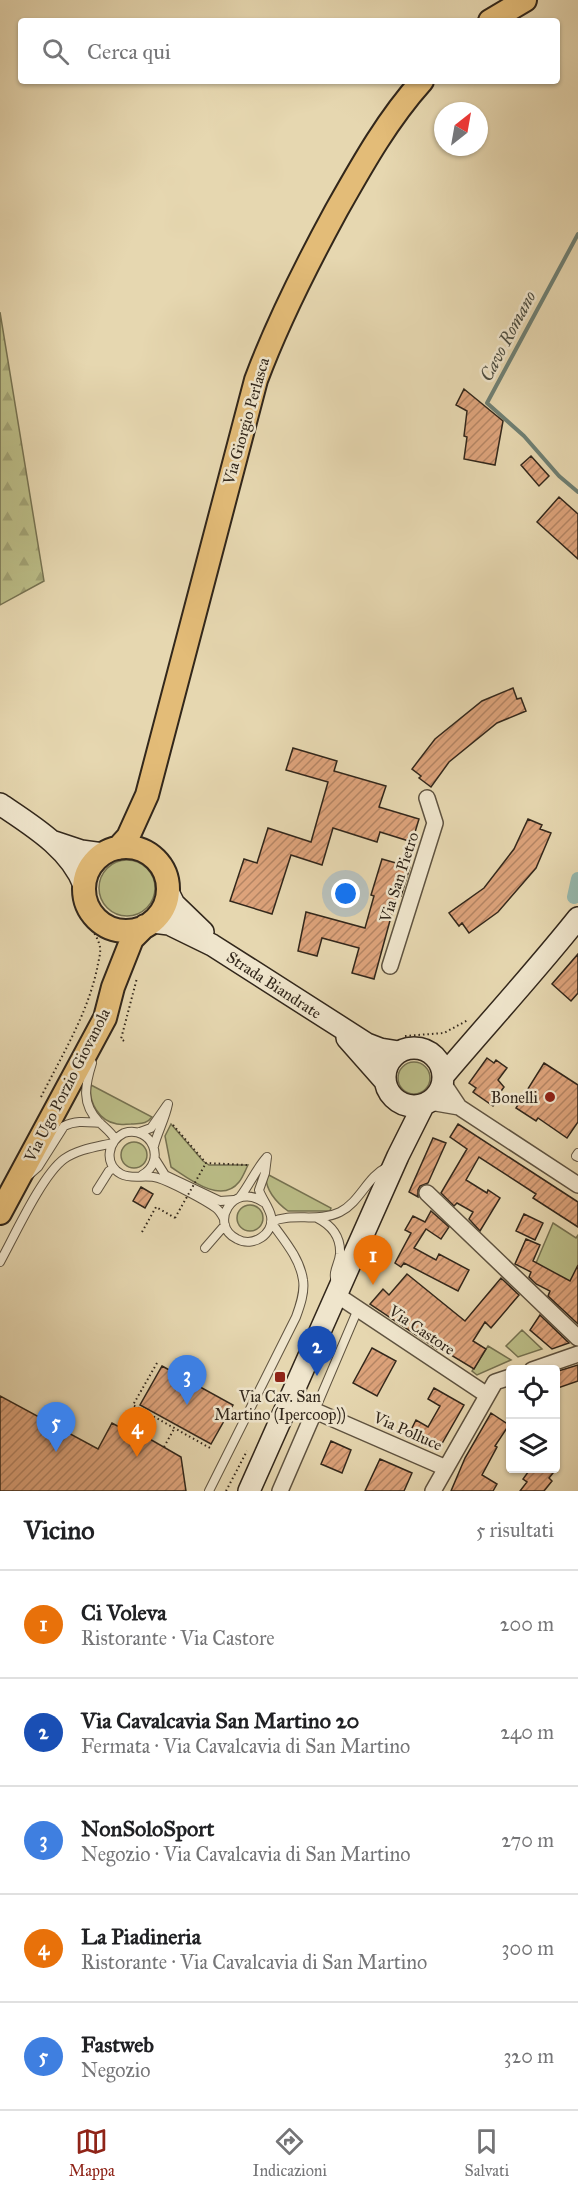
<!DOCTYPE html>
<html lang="it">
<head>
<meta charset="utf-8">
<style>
	body { margin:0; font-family:"IM FELL Great Primer",serif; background:#f6f6f6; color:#202124 }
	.controls { position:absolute; right:18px; bottom:18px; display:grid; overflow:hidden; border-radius:6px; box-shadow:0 2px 4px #0004 }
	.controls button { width:54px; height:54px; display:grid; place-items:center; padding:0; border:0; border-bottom:2px solid #e0e0e0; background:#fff; color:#202124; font:30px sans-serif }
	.compass { position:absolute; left:434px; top:102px; width:54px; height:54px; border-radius:50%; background:#fff; box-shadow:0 2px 4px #0004; rotate:31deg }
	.you { position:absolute; left:346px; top:894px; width:21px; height:21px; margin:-15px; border:4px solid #fff; border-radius:50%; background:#1a73e8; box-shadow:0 0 0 9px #1a73e833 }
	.badge { display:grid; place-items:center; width:39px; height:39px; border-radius:50%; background:#8f2418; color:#fff; font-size:20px; font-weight:700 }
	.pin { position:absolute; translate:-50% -50px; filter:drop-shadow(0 2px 3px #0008) }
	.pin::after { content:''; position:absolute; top:32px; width:21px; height:18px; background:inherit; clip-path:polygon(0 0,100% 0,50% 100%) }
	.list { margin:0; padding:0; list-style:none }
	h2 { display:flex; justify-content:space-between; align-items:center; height:78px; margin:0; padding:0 24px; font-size:26px }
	h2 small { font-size:20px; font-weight:400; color:#757577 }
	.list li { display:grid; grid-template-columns:39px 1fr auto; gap:18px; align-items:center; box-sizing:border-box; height:108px; padding:0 24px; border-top:2px solid #e0e0e0 }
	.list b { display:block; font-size:22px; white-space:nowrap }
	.list p { margin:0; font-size:20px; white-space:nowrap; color:#757577 }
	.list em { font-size:20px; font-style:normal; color:#757577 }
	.icon { flex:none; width:33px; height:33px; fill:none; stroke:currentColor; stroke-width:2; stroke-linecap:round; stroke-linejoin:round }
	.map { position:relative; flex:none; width:578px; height:1491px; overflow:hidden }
	.search { position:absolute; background:#fff; box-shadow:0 2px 4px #0004; left:18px; right:18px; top:18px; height:66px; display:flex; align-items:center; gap:15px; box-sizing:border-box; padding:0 21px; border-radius:6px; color:#757577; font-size:22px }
	.sheet { height:618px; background:#fff }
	nav { display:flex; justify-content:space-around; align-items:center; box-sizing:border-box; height:84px; border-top:2px solid #e0e0e0; background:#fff; font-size:16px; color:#757577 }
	nav a { display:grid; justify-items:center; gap:3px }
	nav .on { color:#8f2418 }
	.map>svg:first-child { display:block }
	.grass { fill:#bbbd87; stroke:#767251; stroke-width:1.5 }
	.forest { fill:url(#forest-firs); stroke:#767251; stroke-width:1.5 }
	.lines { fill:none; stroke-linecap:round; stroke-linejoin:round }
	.stream { stroke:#6e7f73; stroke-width:4 }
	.canal { stroke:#96b9ae; stroke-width:14 }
	.building { fill:url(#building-hatch); stroke:#32271b; stroke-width:1.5 }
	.lane-casing { stroke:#5f5340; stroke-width:10 }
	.street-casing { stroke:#5f5340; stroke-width:18 }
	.secondary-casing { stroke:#32271b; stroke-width:24 }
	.primary-casing { stroke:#32271b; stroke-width:26 }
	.path { stroke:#32271b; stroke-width:2; stroke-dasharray:1.5 3; stroke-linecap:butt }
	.lane { stroke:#efe5cc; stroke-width:8 }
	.street { stroke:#efe5cc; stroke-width:15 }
	.secondary { stroke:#efe5cc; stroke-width:21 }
	.primary { stroke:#e3bc78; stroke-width:22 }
	.path-bridge { stroke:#32271b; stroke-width:2; stroke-dasharray:1.5 3; stroke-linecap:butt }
	.poi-dot { fill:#8f2418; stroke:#efe5cc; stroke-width:2 }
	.labels { text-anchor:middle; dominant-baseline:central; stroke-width:5; stroke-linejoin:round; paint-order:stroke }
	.street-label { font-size:16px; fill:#32271b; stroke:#efe5cc }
	.poi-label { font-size:16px; fill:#32271b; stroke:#efe5cc; text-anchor:end }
	.water-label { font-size:18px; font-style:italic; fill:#4b4c40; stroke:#efe5cc }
</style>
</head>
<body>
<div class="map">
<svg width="578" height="1491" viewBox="0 0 578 1491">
	<defs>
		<pattern id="forest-firs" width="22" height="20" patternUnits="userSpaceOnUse" patternTransform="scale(1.5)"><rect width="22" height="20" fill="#bbbd87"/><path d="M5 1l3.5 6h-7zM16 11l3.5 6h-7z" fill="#a1a274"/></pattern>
		<pattern id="building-hatch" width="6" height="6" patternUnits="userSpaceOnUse" patternTransform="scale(1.5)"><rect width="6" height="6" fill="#dda37b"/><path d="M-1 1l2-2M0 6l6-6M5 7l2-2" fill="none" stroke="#b48564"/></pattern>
	</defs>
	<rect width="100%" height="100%" fill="#e6d7b0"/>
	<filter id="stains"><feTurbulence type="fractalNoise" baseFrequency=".00333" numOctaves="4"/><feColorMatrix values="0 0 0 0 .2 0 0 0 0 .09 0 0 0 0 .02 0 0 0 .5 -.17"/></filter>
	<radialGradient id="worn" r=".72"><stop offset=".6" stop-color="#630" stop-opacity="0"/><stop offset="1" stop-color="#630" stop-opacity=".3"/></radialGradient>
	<path class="grass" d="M99 888a28 28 0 1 1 56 0a28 28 0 1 1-56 0Z
		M398 1078a16 16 0 1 1 32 0a16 16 0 1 1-32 0Z
		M91,1085l61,32c-6,8 -12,6 -21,7 -5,0 -9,1 -14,0 -18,-3 -29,-22 -26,-39z
		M171,1124l32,37 6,4h39c-3,6 -5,12 -9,17 -18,23 -51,-4 -68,-15l-6,-31z
		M121 1155a13 13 0 1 1 26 0a13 13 0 1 1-26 0Z
		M267,1174l64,34 -1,3h-42c-11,-8 -25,-23 -21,-37z
		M237 1218a13 13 0 1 1 26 0a13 13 0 1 1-26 0Z
		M553,1223l23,15 2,-3v46l-6,-3 -5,8 -31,-23z
		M522,1330l20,19 -24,8 -12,-11z
		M488,1346l23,14 -34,15 -5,-4z"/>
	<path class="forest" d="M0,312l44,269 -44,24z"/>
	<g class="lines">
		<path class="stream" d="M578,234l-91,169 37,33 35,40 19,16"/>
		<path class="canal" d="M574,897l4,-18"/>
	</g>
	<path class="building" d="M464,389l39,32 -8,44 -31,-6 3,-22 -3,-1 3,-25 -11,-6z
		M531,456l18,20 -10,10 -18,-21z
		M559,497l19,17v45l-41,-37z
		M513,688l4,11 4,-1 5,13 -29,12 -48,39 -18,25 -12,-9 2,-2 -9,-7 23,-30 47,-38z
		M293,748l44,13 -3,10 52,15 -7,21 40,12 -7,23 -32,-10 -3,10 -44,-14 -11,37 -31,-10 -19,59 -42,-13 14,-42 13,4 11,-35 43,14 17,-60 -42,-12z
		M528,819l14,6 -2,4 11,4 -15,35 -38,44 -29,21 -7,-10 -3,3 -10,-13 35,-25 30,-39z
		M382,859l28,8 -9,29 -4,-1 -23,84 -22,-6 7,-25 -37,-10 -5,18 -19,-5 8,-39 59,16 9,-32 -3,-1z
		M578,954v39l-7,8 -19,-17z
		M487,1058l7,5 2,-3 11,8 -9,12 6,7 -5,7 2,1 -8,11 -20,-14 3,-4 -7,-5z
		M544,1063l34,22v37l-11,16 -29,-20 -2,3 -20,-13z
		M458,1124l120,78v25l-45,-29 3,-4 -57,-37 -13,23 21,13 1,-3 12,8 -20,33 -11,-12 4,-7 -16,-9 -3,3 -13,-13 26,-44 -17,-12z
		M433,1138l13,5 -18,40 -8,3 -2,4v7l-9,-5z
		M141,1187l12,7 -8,14 -12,-7z
		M431,1211l18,16 -8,12 -15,-10 -12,19 22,12 3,-6 30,16 -11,21 -54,-28 -3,4 -6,-4 16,-30 -6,-3 8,-14 12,6z
		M524,1214l19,9 -8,17 -19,-9z
		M526,1239l14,6 -7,16 37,20 8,-16v59l-30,-28 2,-5 -14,-7 -7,-7 2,-5 -16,-8z
		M407,1274l58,47 36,-43 18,17 -28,33 -6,-6 -12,19 13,8 -12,20 -36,-22 -1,2 -67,-45 13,-15 6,6z
		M540,1315l2,2 27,26 -17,6 -22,-19z
		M372,1348l24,13 -19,35 -24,-13z
		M578,1365v16l-23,8v-17z
		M162,1366l71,39 -22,39 -71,-39z
		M434,1388l30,17 -24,42 -29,-17 5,-10 12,7 12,-21 -12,-7z
		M0,1396l98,53 14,-26 22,12 2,-4 45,26 5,34h-186z
		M491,1413l18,12 -14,21 2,1 -15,28 15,9 -4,7h-42l14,-33z
		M331,1441l20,9 -9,23 -21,-9z
		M380,1459l32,14 -8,18h-39z
		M531,1468h26l-8,10 3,3 -8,10h-24l7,-9 -4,-3z"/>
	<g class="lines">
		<g class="lane-casing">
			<path id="lane" d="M92,1063c-7,22 -11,41 7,59 6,6 11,9 16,17
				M140,1132l11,-4 16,-23
				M154,1146c4,-15 11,-27 14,-42
				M578,1153l-2,3 2,1
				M155,1159l10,16 55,26 14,-1
				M29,1175l9,-8 26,-41c12,-6 23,-4 36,-3
				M142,1175c25,-14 10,-50 -18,-42 -16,8 -21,31 -3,41 11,6 25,0 37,4 13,4 47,22 58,30 4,3 6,7 8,11
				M97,1190l12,-19 5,-3
				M240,1197c10,-13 16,-28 27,-40
				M263,1202c-30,-21 -55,23 -26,37 16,9 37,-5 34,-23 -2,-9 -9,-17 -12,-26l6,-17 2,-16
				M317,1218c14,7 24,18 23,36 -1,11 -8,17 -4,29
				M205,1248l20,-23
				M0,1262c14,-25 42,-87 64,-103 14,-10 32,-12 49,-16
				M315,1410l43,-101
				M209,1491l87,-174c4,-11 9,-25 7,-37 -3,-22 -20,-41 -32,-58 22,-10 47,1 69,-10 20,-10 27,-35 47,-45"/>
		</g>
		<g class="street-casing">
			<path id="street" d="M390,966l45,-143 -8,-25
				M443,1083l16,24 119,78
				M430,1102l29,5
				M427,1193l151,145
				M337,1295l150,100
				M532,1370l46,-16
				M290,1400l156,68
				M280,1491l35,-81
				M433,1491l62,-109 15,-5"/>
		</g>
		<g class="secondary-casing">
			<path id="secondary" d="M0,804c31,21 70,44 84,81
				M54,842l27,9 22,3
				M168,892l6,12 29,28
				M153,922l16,2 43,21 155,99 13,5 19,3
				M347,1038l38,43
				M385 1077a29 29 0 1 1 58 0a29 29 0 1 1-58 0Z
				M444,1075c44,-52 91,-103 134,-157
				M249,1491l149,-335 25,-50"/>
		</g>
		<g class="primary-casing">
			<path id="primary" d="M490,21l35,-21
				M84 889a42 42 0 1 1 84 0a42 42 0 1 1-84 0Z
				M118,848l10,-11 19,-42 109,-415c22,-59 50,-114 80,-169 26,-46 51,-91 86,-130
				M0,1213l105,-195 8,-31 19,-48 13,-13"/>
		</g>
		<path class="path" d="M405,1036l39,-3 24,-13
			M124,1041l-3,-2 16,-61
			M41,1097c21,-42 46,-82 56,-128 1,-7 4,-15 3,-22 -4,-19 -22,-29 -26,-49
			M173,1125l33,38 42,2
			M142,1232l14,-25 19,11
			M157,1363l-24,42 77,43
			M164,1447l10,-18
			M226,1491l21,-40"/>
		<use href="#lane" class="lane"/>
		<use href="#street" class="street"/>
		<use href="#secondary" class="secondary"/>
		<use href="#primary" class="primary"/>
		<path class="path-bridge" d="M175,1218l31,-55"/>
	</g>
	<g class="poi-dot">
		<circle cx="550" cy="1097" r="6"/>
		<rect x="274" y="1371" width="12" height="12" rx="3"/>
	</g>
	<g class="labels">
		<g class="street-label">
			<text transform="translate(246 421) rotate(-74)">Via Giorgio Perlasca</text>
			<text transform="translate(399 877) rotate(-72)">Via San Pietro</text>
			<text transform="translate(274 985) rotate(33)">Strada Biandrate</text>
			<text transform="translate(67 1085) rotate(-63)">Via Ugo Porzio Giovanola</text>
			<text transform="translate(422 1330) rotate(34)">Via Castore</text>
			<text transform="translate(408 1431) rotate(24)">Via Polluce</text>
		</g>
		<g class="poi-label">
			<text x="538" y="1097">Bonelli</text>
			<text x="280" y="1396" text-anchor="middle">Via Cav. San<tspan x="280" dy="18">Martino (Ipercoop))</tspan></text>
		</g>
		<g class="water-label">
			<text transform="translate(508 336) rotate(-62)">Cavo Romano</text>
		</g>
	</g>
	<rect width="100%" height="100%" filter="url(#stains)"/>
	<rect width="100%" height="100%" fill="url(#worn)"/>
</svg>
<div class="controls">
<button><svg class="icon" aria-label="locate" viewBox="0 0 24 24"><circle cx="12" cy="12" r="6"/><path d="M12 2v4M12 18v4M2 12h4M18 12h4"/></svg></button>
<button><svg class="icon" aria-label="layers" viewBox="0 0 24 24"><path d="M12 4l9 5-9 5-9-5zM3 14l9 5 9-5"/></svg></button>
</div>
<svg class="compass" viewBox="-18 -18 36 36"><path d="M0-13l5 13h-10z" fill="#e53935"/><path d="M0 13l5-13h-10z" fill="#757577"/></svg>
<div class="you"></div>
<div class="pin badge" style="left:373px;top:1285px;background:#e8710a">1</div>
<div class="pin badge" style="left:317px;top:1376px;background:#1a4fb4">2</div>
<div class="pin badge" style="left:187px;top:1405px;background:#3f7fe0">3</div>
<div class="pin badge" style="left:137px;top:1457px;background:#e8710a">4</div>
<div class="pin badge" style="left:56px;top:1452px;background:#3f7fe0">5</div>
<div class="search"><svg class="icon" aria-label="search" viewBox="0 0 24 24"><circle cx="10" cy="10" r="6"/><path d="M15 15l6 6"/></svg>Cerca qui</div>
</div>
<section class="sheet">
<h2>Vicino<small>5 risultati</small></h2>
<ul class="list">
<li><span class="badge" style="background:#e8710a">1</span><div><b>Ci Voleva</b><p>Ristorante · Via Castore</p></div><em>200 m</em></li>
<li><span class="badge" style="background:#1a4fb4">2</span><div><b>Via Cavalcavia San Martino 20</b><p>Fermata · Via Cavalcavia di San Martino</p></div><em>240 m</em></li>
<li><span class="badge" style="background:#3f7fe0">3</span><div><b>NonSoloSport</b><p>Negozio · Via Cavalcavia di San Martino</p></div><em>270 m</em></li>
<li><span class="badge" style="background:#e8710a">4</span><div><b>La Piadineria</b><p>Ristorante · Via Cavalcavia di San Martino</p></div><em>300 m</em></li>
<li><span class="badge" style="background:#3f7fe0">5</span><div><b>Fastweb</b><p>Negozio</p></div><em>320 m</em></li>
</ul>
</section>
<nav>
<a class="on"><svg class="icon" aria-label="map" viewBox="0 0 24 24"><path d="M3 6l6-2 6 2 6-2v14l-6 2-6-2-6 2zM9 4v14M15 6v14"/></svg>Mappa</a>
<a><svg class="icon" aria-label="directions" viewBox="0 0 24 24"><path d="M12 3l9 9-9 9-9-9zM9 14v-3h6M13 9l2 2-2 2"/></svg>Indicazioni</a>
<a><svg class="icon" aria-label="saved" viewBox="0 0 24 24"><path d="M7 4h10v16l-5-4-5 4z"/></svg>Salvati</a>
</nav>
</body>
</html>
